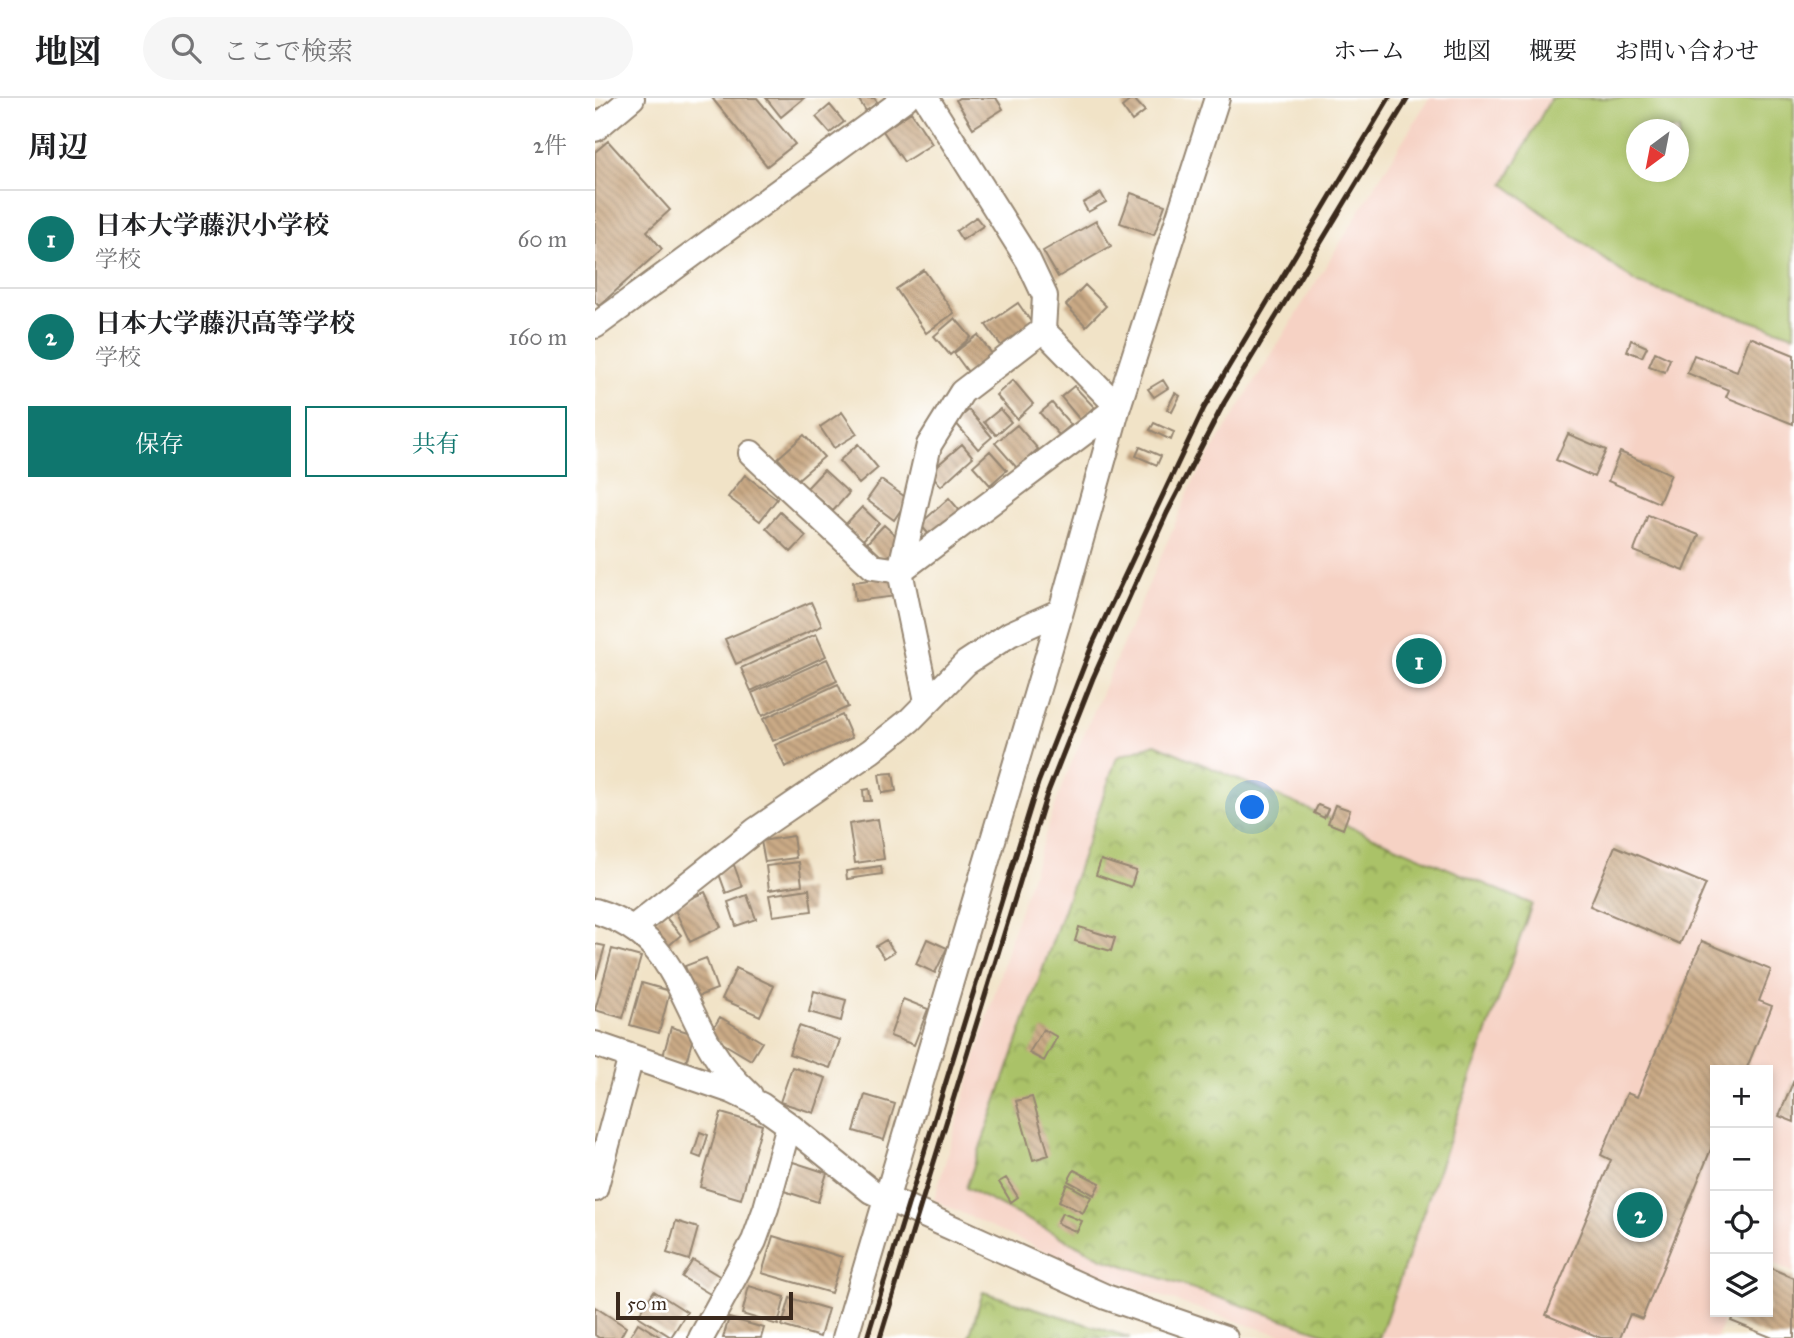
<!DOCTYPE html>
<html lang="ja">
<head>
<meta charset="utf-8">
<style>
	body { margin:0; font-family:"IM FELL Great Primer","Noto Serif JP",serif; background:#f6f6f6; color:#202124 }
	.controls { position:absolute; right:21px; bottom:21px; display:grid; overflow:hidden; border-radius:0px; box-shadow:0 4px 10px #0003 }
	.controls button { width:63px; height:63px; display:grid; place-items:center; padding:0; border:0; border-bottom:2px solid #e0e0e0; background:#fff; color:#202124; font:35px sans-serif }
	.compass { position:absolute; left:1031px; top:21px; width:63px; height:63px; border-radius:50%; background:#fff; box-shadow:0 4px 10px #0003; rotate:212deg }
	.scale { position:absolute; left:21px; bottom:18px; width:177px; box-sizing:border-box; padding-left:7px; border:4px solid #3b2a1e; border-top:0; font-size:19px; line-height:24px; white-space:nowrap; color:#3b2a1e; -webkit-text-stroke:5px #fff; paint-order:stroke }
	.you { position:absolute; left:658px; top:710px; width:24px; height:24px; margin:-18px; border:5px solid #fff; border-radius:50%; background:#1a73e8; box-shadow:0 0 0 10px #1a73e833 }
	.badge { display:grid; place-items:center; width:46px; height:46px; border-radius:50%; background:#0f766e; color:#fff; font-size:23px; font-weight:700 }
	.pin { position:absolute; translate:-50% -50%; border:4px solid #fff; box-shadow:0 2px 7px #0006 }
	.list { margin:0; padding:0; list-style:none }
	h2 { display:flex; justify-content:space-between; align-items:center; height:91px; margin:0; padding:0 28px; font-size:30px }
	h2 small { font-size:23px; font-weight:400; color:#757577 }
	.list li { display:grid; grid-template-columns:46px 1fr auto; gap:21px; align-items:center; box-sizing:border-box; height:98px; padding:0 28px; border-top:2px solid #e0e0e0 }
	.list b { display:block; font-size:26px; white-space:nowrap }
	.list p { margin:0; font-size:23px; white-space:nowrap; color:#757577 }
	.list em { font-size:23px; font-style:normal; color:#757577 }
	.actions { display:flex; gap:14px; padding:21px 28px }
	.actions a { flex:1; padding:16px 0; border:2px solid #0f766e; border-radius:0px; text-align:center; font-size:24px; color:#0f766e }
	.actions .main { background:#0f766e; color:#fff }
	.icon { flex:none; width:38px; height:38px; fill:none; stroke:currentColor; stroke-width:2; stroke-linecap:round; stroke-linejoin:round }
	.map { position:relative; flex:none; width:1199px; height:1240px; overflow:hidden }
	header { display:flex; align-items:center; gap:42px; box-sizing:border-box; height:98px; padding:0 35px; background:#fff; border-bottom:2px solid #e0e0e0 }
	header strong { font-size:33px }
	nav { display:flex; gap:38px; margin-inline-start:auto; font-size:24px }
	.search { width:490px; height:63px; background:#f6f6f6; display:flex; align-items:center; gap:18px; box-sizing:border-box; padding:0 24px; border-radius:38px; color:#757577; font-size:26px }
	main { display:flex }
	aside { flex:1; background:#fff }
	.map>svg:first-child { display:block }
	.built { fill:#f6d2c4; fill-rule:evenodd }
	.park { fill:url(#park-crowns); stroke:#727643; stroke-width:2 }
	.pitch { fill:#aac268; stroke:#727643; stroke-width:2; fill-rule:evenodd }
	.building { fill:url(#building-back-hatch) }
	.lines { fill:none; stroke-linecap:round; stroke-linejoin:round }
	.minor-casing { stroke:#968672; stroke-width:28 }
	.minor { stroke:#fff; stroke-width:24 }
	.rail { stroke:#3b2a1e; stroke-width:5 }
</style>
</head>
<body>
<header>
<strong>地図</strong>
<div class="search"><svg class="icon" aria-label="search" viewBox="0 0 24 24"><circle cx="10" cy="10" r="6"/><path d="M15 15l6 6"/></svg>ここで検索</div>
<nav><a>ホーム</a><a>地図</a><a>概要</a><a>お問い合わせ</a></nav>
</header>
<main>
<aside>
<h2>周辺<small>2件</small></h2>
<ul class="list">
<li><span class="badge">1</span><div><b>日本大学藤沢小学校</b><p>学校</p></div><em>60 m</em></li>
<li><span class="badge">2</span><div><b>日本大学藤沢高等学校</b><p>学校</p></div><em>160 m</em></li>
</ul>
<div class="actions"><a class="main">保存</a><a>共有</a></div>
</aside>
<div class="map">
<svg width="1199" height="1240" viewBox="0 0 1199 1240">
	<defs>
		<pattern id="park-crowns" width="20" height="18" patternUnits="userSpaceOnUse" patternTransform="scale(1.75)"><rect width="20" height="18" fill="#aac268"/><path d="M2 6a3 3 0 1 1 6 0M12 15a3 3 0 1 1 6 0" fill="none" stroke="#8c9e55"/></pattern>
		<pattern id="building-back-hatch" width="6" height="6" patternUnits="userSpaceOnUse" patternTransform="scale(1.75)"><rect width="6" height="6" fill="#caaa86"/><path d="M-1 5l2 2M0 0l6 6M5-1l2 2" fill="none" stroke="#a58b6d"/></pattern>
	</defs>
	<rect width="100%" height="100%" fill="#fff"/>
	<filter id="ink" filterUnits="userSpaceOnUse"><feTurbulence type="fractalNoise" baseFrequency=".0143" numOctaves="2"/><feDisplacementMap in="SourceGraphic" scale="14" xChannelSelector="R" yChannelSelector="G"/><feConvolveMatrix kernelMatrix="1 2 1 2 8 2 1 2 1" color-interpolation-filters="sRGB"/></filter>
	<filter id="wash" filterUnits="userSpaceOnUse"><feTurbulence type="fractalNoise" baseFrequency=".00686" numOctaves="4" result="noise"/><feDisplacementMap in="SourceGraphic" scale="28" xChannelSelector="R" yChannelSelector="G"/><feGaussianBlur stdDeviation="1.57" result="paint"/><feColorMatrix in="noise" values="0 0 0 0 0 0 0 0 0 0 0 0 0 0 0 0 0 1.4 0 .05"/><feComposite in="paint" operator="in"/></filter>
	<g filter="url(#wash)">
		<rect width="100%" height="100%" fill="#f1e3c7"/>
		<path class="built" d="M834,0h365v1175l-26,-12v-191h-53v242h11l-9,26h-423l-43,-12 -160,-53 -157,-73 81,-276 49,-144 129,-298zM1042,32h42v42h-42z"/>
		<path class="park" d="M560,646l377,160 -153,434h-41l-236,-80 -136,-70 151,-431z
			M388,1194l148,46h-162z"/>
		<path class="pitch" d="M956,0h243v237l-156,-51 -134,-100zM1042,32h42v42h-42z"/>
		<g id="blocks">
			<path class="building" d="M117,0h45l38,46 -28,22z
				M171,0h38l-23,19z
				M267,0h12l4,5 -12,8 -7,-11z
				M364,0h37l7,11 -30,19 -17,-28z
				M538,0l12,13 -13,10 -10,-14z
				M235,7l14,17 -14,11 -14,-16z
				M316,14l21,32 -28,18 -21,-31z
				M13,43l62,69 -23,21 15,18 -63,57 -4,-4v-150z
				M506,95l5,9 -18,10 -5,-9z
				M536,95l34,12 -11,30 -34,-12z
				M381,119l7,9 -21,14 -6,-9z
				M501,123l15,25 -53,31 -15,-26z
				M329,172l30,43 -28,20 -30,-44z
				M490,187l21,21 -20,20 -20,-21z
				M423,205l16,23 -31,22 -17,-23z
				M360,220l16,19 -21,18 -16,-19z
				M383,237l14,19 -24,18 -14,-19z
				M1155,239l44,18 -1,69 -67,-27 3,-7 -42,-17 7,-18 43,16z
				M1036,242l16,7 -5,10 -15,-6z
				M1060,254l15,7 -5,13 -16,-6z
				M418,282l20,24 -16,15 -21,-24z
				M568,282l5,8 -14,9 -6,-8z
				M479,288l20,21 -14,13 -19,-23z
				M580,295l5,3 -8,16 -5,-3z
				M457,305l19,22 -12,10 -19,-22z
				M405,311l11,13 -15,13 -12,-13z
				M374,312l23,27 -14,12 -23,-27z
				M247,314l15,22 -23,14 -14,-21z
				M559,325l20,9 -3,8 -21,-10z
				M422,327l21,24 -21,19 -22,-25z
				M973,336l38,16 -12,27 -38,-17z
				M209,337l20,22 -27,23 -19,-22z
				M263,346l20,24 -19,16 -20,-23z
				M367,346l11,13 -32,29 -11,-14z
				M545,349l21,9 -4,9 -21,-9z
				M395,353l17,19 -17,15 -17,-19z
				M1025,354l51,22 -12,29 -51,-22z
				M229,372l25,23 -16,18 -26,-23z
				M150,377l32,24 -17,22 -32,-24z
				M286,382l27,19 -14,21 -27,-20z
				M354,400l11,13 -29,26 -11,-13z
				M267,409l17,16 -17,18 -17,-16z
				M185,414l26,24 -15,16 -25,-24z
				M1053,417l51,20 -15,36 -50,-20z
				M289,427l18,16 -17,19 -18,-17z
				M299,479l3,19 -42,5 -2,-19z
				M216,504l11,24 -86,38 -11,-25z
				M221,536l10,22 -75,35 -10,-23z
				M232,561l10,22 -75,35 -10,-23z
				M243,586l10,23 -75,34 -10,-22z
				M247,617l10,23 -67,29 -10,-22z
				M298,675l3,18 -14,2 -3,-19z
				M274,691l2,12h-7l-1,-11z
				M723,707l10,4 -4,9 -10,-5z
				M740,707l15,5 -7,19 -15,-6z
				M283,721l6,40 -29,4 -6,-39z
				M198,738l3,22 -31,4 -4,-21z
				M1020,748l91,38 -26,60 -90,-38z
				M506,762l35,11 -5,16 -35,-12z
				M204,764l3,23 -33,5 -3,-24z
				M139,767l8,22 -16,6 -8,-22z
				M286,768l1,8 -35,5 -1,-8z
				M214,791l3,22 -39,5 -4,-21z
				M110,794l16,35 -31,15 -17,-36z
				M152,797l9,24 -20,7 -8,-24z
				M67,815l19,22 -15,13 -19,-22z
				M484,829l36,11 -4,13 -36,-10z
				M332,841l20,9 -12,25 -19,-9z
				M291,842l8,12 -10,6 -8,-12z
				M1107,843l69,29 -12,31 13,5 -26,64h-31v69l-73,180 -12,-5 -10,24h-19l-55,-23 65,-155 -10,-5 26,-62 10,4z
				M0,846l10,2 -9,32h-1z
				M17,851l29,8 -18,61 -28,-8z
				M111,860l11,31 -21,8 -11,-31z
				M141,870l38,18 -14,30 -38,-17z
				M47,885l28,8 -11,42 -29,-8z
				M219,893l32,9 -5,21 -32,-9z
				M308,901l25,10 -14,36 -24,-9z
				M125,919l42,25 -11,18 -42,-25z
				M204,928l41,14 -10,28 -41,-14z
				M76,929l23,7 -8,28 -23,-6z
				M448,931l14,8 -13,24 -15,-8z
				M197,969l34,11 -12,35 -34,-11z
				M1199,982v42l-15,-6z
				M270,997l30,9 -11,36 -30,-9z
				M437,999l17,58 -16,5 -17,-59z
				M126,1015l41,12 -21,74 -41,-12z
				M105,1034l8,3 -7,23 -8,-3z
				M198,1064l34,11 -9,29 -34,-11z
				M479,1072l26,13 -6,12 -26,-14z
				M411,1080l12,19 -7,5 -12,-20z
				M472,1086l24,13 -8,16 -24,-12z
				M467,1115l20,8 -5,11 -20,-9z
				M81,1123l22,7 -9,32 -22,-7z
				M178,1138l69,21 -11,36 -69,-20z
				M98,1162l28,17 -11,17 -28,-17z
				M1173,1169l26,11v60h-21l-42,-17 4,-9h33z
				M154,1188l36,11 -7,28 -36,-11z
				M59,1193l33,21 -16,25 -33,-21z
				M195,1200l38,11 -8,28 -38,-11z
				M0,1209l31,20 -6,11h-21l-4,-3z
				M134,1220l35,10 -3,10h-38z
				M43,1225l24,15h-33z"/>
		</g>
	</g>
	<g filter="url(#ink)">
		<use href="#blocks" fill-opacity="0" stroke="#968672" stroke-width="2"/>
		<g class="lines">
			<g class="minor-casing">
				<path id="minor" d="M0,31l37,-31
					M0,228l311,-228
					M156,355l122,114 27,4 218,-164 -75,-77 2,-34 -17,-36 -102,-162
					M332,603l-27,-130 29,-126 33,-53 81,-62
					M0,813c76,23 81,79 117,139 10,17 23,31 38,45
					M38,830l123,-98 115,-79 39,-31 56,-57 44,-29 51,-23
					M0,946l137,47 29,14 28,20 82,66 15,7 220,99 119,41
					M0,1091l36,-132
					M106,1240l53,-97 12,-33 23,-83
					M250,1240l216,-727 57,-204 99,-309"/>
			</g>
			<use href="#minor" class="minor"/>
			<path class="rail" d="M272,1240l171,-555 55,-140 111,-235 185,-310
				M285,1240l166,-541 47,-119 74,-165 57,-110 184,-305"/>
		</g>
	</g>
</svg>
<div class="controls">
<button>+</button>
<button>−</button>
<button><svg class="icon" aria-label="locate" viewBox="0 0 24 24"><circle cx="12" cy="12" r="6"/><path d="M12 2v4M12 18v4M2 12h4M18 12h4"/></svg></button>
<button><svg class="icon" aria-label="layers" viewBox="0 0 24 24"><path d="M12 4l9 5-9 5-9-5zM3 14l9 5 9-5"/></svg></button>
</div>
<svg class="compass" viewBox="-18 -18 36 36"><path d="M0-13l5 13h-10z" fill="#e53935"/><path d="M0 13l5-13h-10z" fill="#757577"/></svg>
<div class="scale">50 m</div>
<div class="you"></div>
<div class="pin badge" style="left:824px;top:563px">1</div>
<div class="pin badge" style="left:1045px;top:1117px">2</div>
</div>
</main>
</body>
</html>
